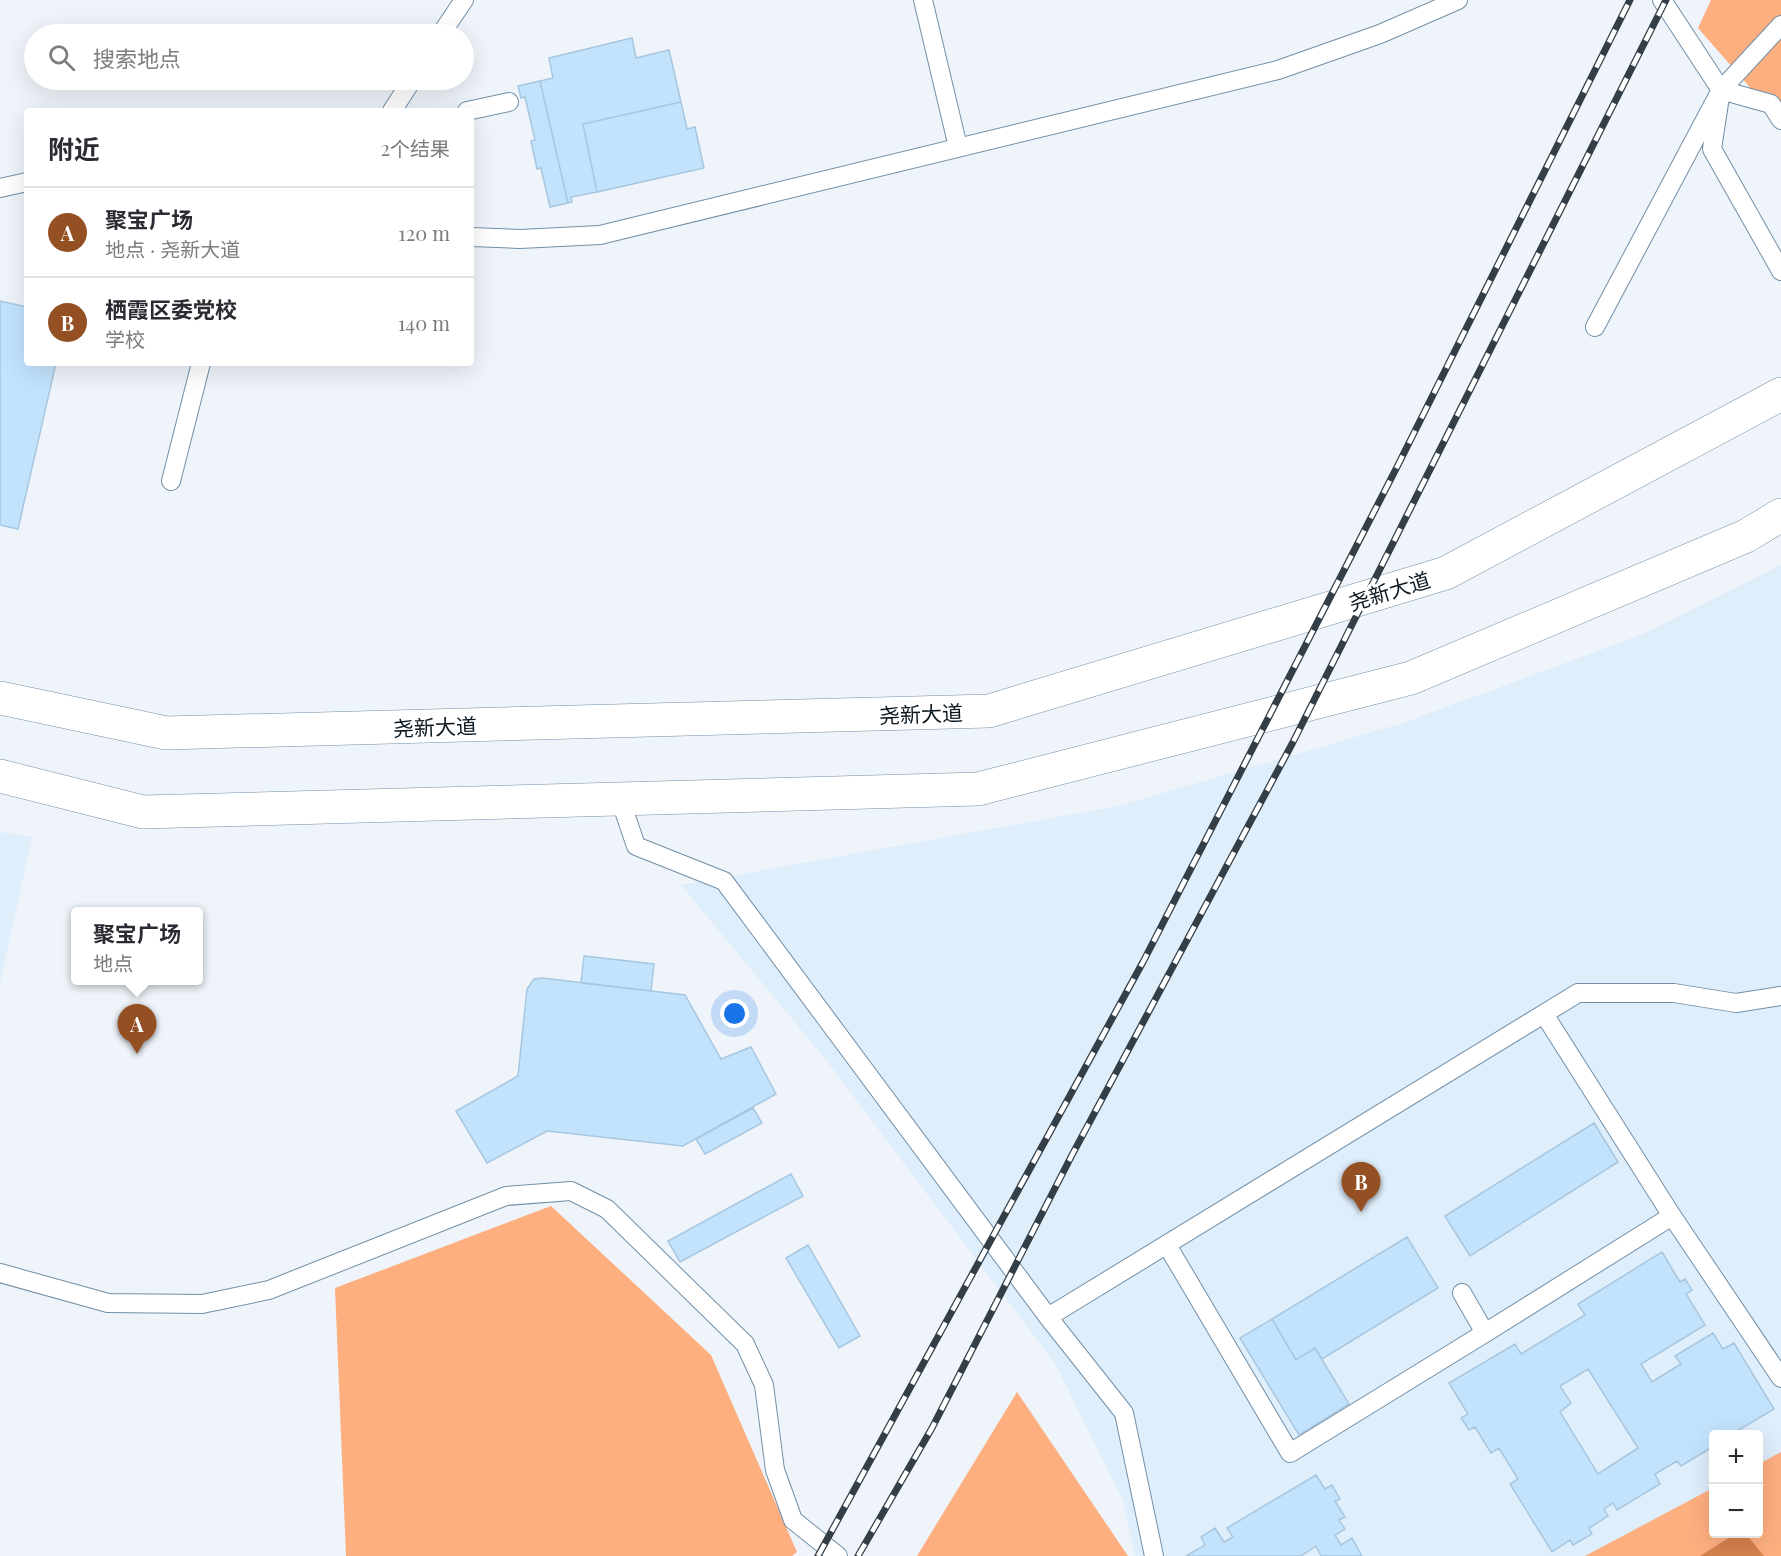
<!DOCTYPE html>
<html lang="zh">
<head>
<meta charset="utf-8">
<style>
	body { margin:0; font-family:"Playfair Display","Noto Sans SC",serif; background:#f7f7f7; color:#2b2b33 }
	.controls { position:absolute; right:18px; bottom:18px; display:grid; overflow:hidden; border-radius:6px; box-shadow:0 6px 24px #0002 }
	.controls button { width:54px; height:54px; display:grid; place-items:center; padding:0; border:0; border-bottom:2px solid #e1e1e2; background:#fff; color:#2b2b33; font:30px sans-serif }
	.you { position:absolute; left:735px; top:1014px; width:21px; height:21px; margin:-15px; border:4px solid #fff; border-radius:50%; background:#1a73e8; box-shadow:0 0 0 9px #1a73e833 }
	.badge { display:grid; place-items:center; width:39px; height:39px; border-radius:50%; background:#945022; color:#fff; font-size:20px; font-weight:700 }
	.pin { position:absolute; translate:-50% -50px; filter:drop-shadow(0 2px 3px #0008) }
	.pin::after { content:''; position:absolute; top:32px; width:21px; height:18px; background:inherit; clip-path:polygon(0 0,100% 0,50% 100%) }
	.popup { position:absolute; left:71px; top:907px; width:132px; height:78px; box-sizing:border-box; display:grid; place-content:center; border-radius:6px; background:#fff; filter:drop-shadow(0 2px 4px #0005); font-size:20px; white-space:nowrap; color:#7c7c81 }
	.popup b { font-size:22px; color:#2b2b33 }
	.popup::after { content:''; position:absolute; left:50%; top:100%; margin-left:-12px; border:12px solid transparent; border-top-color:#fff }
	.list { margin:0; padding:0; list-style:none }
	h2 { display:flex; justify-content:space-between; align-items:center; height:78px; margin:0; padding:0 24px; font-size:26px }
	h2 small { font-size:20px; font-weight:400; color:#7c7c81 }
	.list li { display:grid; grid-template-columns:39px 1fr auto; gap:18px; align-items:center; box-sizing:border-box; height:90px; padding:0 24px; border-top:2px solid #e1e1e2 }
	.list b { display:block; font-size:22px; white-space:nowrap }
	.list p { margin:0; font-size:20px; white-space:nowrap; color:#7c7c81 }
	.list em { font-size:20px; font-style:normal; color:#7c7c81 }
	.icon { flex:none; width:33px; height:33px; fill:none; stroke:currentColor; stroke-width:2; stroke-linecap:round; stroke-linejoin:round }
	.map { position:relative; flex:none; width:1781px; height:1556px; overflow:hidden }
	.search { position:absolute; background:#fff; box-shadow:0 6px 24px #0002; left:24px; top:24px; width:450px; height:66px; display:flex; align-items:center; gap:15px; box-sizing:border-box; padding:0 21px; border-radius:33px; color:#7c7c81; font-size:22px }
	.panel { position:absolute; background:#fff; box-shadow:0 6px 24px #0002; left:24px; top:108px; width:450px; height:258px; border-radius:6px }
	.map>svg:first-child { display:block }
	.built { fill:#dfeefb; fill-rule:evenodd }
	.green { fill:#feaf80 }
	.water { fill:#d6824d }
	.building { fill:#c3e3fd; stroke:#a7c6df; stroke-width:1.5; fill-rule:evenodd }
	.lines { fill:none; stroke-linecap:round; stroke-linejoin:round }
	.lane-casing { stroke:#728fa7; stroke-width:20 }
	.primary-casing { stroke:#728fa7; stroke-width:34 }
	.lane { stroke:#fff; stroke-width:18 }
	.primary { stroke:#fff; stroke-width:33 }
	.rail-casing { stroke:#333e47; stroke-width:7 }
	.rail { stroke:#fff; stroke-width:4.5; stroke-dasharray:14; stroke-linecap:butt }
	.labels { text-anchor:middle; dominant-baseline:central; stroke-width:6; stroke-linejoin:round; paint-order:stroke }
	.street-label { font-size:21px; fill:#0c1821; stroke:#fff }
</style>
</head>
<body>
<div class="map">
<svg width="1781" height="1556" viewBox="0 0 1781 1556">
	<rect width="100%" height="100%" fill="#eef4fa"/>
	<path class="built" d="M1781,565v991h-646l-12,-55 -67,-136 -230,-305 -145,-175 437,-79 285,-83 240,-89zM1714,1434h44v100h-44z
		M0,832l32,5 -32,147z"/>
	<path class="green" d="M1711,0h70v123l-83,-95z
		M551,1206l160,149 86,197 -5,4h-446l-11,-268z
		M1017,1392l111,164h-211z
		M1781,1452v104h-196l128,-68 1,46h44l1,-70z"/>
	<path class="water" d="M1735,1534h11l18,22h-64z"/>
	<path class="building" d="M632,38l4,20 33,-8 12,52 -98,22 14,68 -26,5 1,5 -4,1 -28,-122 13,-3 -4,-20z
		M540,81l28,122 -18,4 -9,-39 -4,1 -6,-28 4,-1 -10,-43 -4,1 -3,-12z
		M681,102l6,27 8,-2 9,41 -107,24 -14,-68z
		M0,301l27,6v56h29l-38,166 -18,-4z
		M584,956l70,8 -3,27 -70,-8z
		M542,978l143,17 36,64 30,-12 25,47 -93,52 -136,-15 -60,32 -31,-52 62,-35 9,-87 7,-10z
		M753,1108l9,15 -57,31 -9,-15z
		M1594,1123l24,39 -148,94 -25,-40z
		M791,1174l12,22 -123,66 -12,-21z
		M1407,1237l31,51 -116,71 -7,-11 -19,12 -24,-41z
		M808,1245l52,91 -21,12 -53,-90z
		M1662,1252l18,30 5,-3 7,11 -6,4 19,31 -64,39 11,18 29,-18 -6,-8 38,-23 10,16 11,-6 40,66 -42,25h-18v12l-33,20 -4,-5 -22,13 5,10 -43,26 -4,-7 -9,6 4,7 -19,12 3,6 -19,11 -3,-5 -18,12 -42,-68 8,-5 -19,-31 -8,5 -16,-26 -6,3 -8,-12 7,-4 -19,-31 66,-39 6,10 64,-39 -7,-11zM1588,1369l50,79 -40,26 -38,-62 11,-9 -11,-17z
		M1272,1319l24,41 19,-12 34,56 -50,31 -59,-97z
		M1316,1475l9,14 7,-4 8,14 -5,2 10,16 -6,3 6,9 -10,6 6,10 11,-7 10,18h-41l-5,-10 -15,10h-115l19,-11 -4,-8 14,-9 9,14 9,-5 -6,-9z"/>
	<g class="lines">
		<g class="lane-casing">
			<path id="lane" d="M923,0l35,147
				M1781,25l-60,65 -9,59 69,122
				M441,34l23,-34
				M1721,90l50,14 10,16
				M392,111l20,-31
				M467,111l42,-9
				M0,188l27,-6
				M471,237l49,2 80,-4 678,-165 102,-36 78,-34
				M1595,327l126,-237 -59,-90
				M171,481l30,-118
				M620,799l16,47 88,35 324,436 76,96 30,143
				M1544,1014l128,202
				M1167,1245l123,208 195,-120
				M0,1273l108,30 94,1 67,-14 237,-94 65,-5 36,18 138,135 19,41 11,85 18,50 45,36
				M1462,1293l23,40 187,-117 109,162
				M1048,1317l530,-324h96l62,10 45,-7"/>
		</g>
		<g class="primary-casing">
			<path id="primary" d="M0,698l166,35 823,-22 457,-138 335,-179
				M0,776l143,36 835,-23 433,-111 335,-142 35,-21"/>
		</g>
		<use href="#lane" class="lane"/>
		<use href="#primary" class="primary"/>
		<g class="rail-casing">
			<path id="rail" d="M818,1556l325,-594 255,-497 232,-465
				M858,1556l74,-128 140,-273 220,-411 374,-744"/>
		</g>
		<use href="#rail" class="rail"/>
	</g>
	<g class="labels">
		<g class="street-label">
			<text transform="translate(1389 590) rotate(-17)">尧新大道</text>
			<text transform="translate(921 713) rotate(-2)">尧新大道</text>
			<text transform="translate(435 726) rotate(-2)">尧新大道</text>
		</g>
	</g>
</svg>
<div class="controls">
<button>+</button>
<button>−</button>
</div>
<div class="you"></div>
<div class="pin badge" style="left:137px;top:1054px">A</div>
<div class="popup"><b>聚宝广场</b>地点</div>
<div class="pin badge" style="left:1361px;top:1212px">B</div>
<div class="search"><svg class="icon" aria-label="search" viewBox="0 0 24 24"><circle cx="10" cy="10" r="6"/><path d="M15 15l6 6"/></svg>搜索地点</div>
<section class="panel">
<h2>附近<small>2个结果</small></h2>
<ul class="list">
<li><span class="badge">A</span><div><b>聚宝广场</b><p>地点 · 尧新大道</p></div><em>120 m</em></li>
<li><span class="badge">B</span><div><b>栖霞区委党校</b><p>学校</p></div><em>140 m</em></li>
</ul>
</section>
</div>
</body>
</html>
